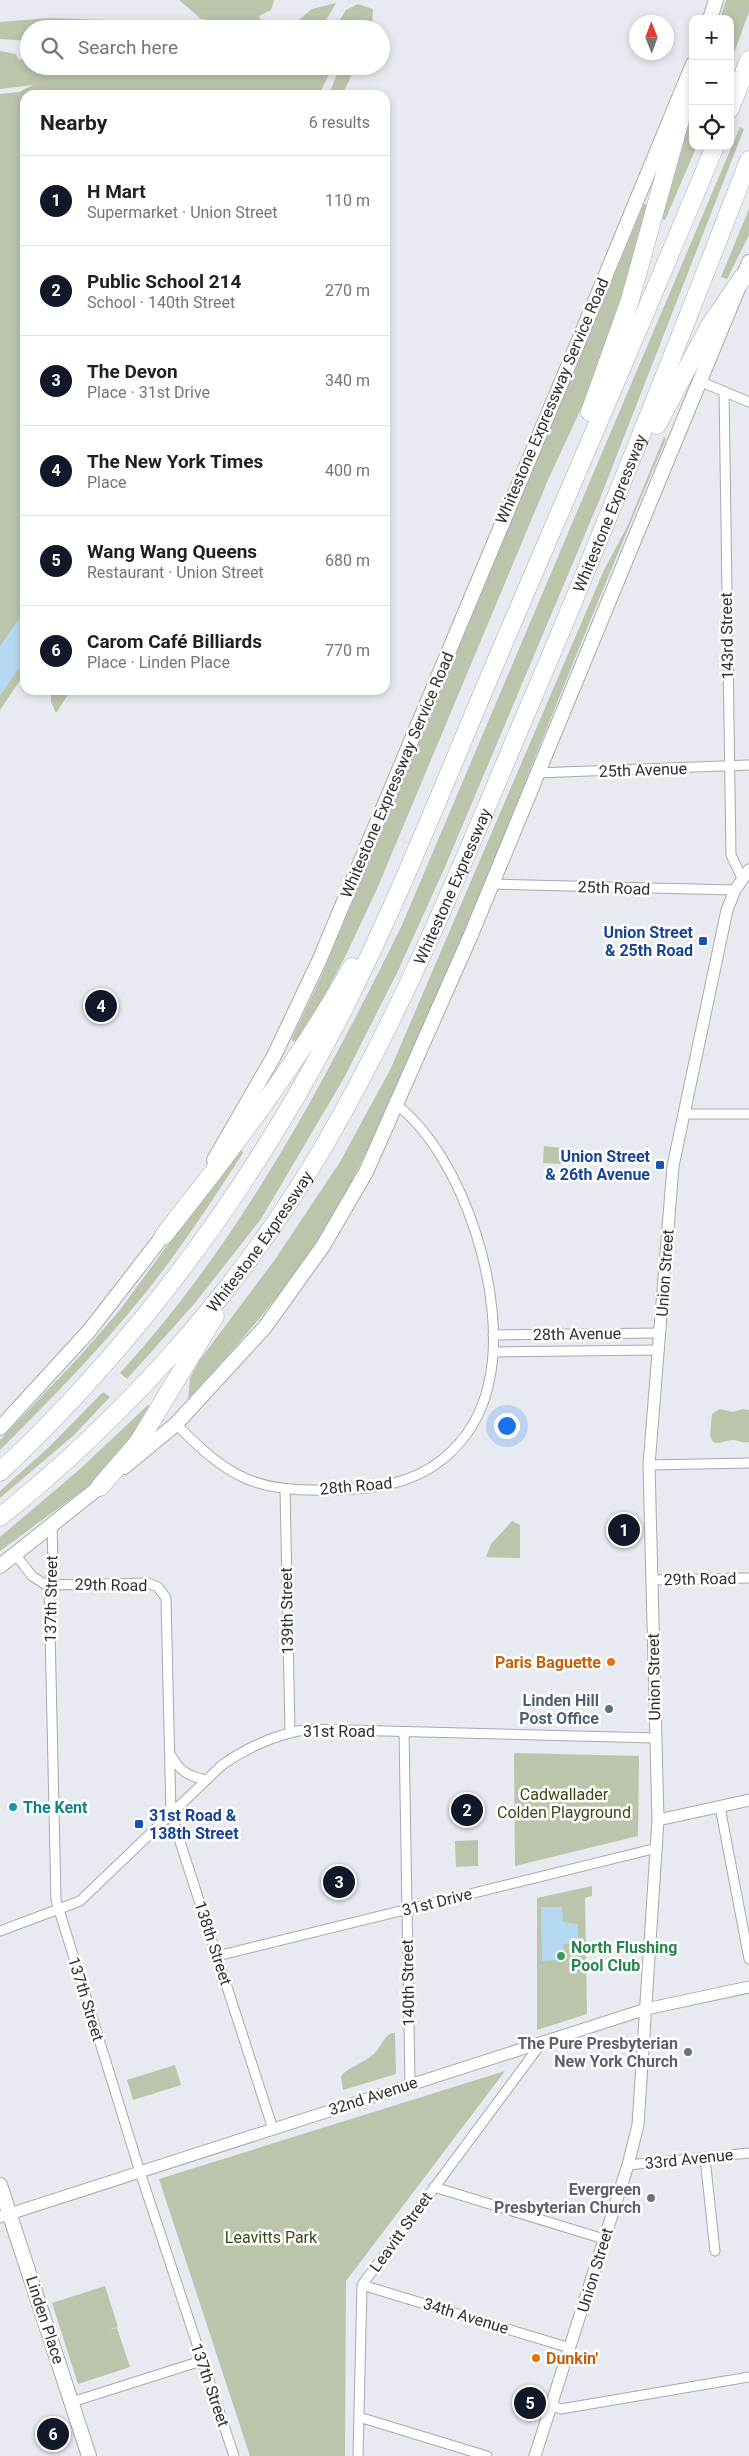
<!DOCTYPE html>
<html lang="en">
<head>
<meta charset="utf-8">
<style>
	body { margin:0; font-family:Roboto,sans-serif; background:#f2f2f2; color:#202124 }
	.controls { position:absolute; right:15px; top:15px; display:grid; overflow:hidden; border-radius:10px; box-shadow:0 2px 8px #0003 }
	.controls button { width:45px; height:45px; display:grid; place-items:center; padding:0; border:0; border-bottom:1px solid #e0e0e0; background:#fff; color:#202124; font:25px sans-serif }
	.compass { position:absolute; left:629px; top:15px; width:45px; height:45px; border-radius:50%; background:#fff; box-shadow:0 2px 8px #0003; rotate:359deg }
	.you { position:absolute; left:506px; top:1425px; width:18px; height:18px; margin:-12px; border:4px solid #fff; border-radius:50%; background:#1a73e8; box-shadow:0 0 0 8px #1a73e833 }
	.badge { display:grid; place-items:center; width:32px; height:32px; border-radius:50%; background:#111827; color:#fff; font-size:16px; font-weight:700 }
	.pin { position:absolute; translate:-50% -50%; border:2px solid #fff; box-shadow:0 1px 5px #0006 }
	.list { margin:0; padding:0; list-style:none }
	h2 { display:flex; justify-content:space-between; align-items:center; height:65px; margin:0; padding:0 20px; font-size:21px }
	h2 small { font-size:16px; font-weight:400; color:#757577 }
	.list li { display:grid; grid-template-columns:32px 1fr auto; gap:15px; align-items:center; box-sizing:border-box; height:90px; padding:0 20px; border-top:1px solid #e0e0e0 }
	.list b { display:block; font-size:19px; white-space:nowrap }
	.list p { margin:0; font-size:16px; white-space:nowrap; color:#757577 }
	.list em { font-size:16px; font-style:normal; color:#757577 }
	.icon { flex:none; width:28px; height:28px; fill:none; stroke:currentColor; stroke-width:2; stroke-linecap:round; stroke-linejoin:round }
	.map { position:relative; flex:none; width:749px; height:2456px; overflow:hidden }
	.search { position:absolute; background:#fff; box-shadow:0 2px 8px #0003; left:20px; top:20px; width:370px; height:55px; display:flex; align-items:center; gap:12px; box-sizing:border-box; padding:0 18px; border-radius:28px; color:#757577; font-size:19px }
	.panel { position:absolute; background:#fff; box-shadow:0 2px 8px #0003; left:20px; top:90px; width:370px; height:605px; border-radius:15px }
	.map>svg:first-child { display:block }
	.green { fill:#bac5ac }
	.water { fill:#b5d8f3 }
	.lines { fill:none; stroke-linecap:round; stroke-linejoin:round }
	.minor-casing { stroke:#a6a9ae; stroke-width:11 }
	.tertiary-casing { stroke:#a6a9ae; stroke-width:13 }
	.secondary-casing { stroke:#a6a9ae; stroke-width:16 }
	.motorway-casing { stroke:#a6a9ae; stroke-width:19 }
	.minor { stroke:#fff; stroke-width:9 }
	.tertiary { stroke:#fff; stroke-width:11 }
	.secondary { stroke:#fff; stroke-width:14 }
	.motorway { stroke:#fff; stroke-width:18 }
	.transit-dot { fill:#1a4fb4; stroke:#fff; stroke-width:2 }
	.food-dot { fill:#e8710a; stroke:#fff; stroke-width:2 }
	.service-dot { fill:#5c6f8a; stroke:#fff; stroke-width:2 }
	.culture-dot { fill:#0f9aa8; stroke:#fff; stroke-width:2 }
	.leisure-dot { fill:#2e9e5b; stroke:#fff; stroke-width:2 }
	.worship-dot { fill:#6b7280; stroke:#fff; stroke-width:2 }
	.labels { text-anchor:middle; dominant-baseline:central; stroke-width:5; stroke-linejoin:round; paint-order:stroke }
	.street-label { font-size:16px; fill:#2f3032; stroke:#fff }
	.transit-label { font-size:16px; font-weight:bold; fill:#164399; stroke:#fff; text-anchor:end }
	.food-label { font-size:16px; font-weight:bold; fill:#c56008; stroke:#fff; text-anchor:end }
	.service-label { font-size:16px; font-weight:bold; fill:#4e5e75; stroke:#fff; text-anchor:end }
	.park-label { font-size:16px; fill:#374911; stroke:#fff }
	.culture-label { font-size:16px; font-weight:bold; fill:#0d838f; stroke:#fff; text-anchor:start }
	.leisure-label { font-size:16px; font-weight:bold; fill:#27864d; stroke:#fff; text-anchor:start }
	.worship-label { font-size:16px; font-weight:bold; fill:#5b616d; stroke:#fff; text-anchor:end }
</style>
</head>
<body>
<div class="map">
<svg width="749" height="2456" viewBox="0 0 749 2456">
	<rect width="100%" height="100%" fill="#e7eaf0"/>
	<path class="green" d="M179,0h95l-3,10 -12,6 5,13h-23l-19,-7 -21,-3z
		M726,0h23v12l-19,52v-45h-10z
		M336,3l-15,26h-46l20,-6 17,-14z
		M358,4l15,5 -1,20h-19l3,-10 -5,10h-17l12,-19z
		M48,18l59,2 -8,9h-70v12l-29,-2v-17z
		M0,51l16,3 3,6 10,-3v9h102l14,5 82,-5h106l-14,29h-294v515l-25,37v-553l19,-2 14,-7 -33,4z
		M340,66h16l-14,29h-13z
		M693,101v45h4l-32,74 -5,-2z
		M740,127l4,2 -145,372 -154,366 -47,104 -54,107 -83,141 -66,84 -68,76 -7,-6c121,-132 203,-288 282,-448z
		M644,204l5,2 -26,88 -38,106 -37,80 -171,409 -31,66 -39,74 -11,13 -5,-2 30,-63z
		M749,209v26l-22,44 -6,-2z
		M664,437l2,2c-54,126 -105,254 -156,381 -37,91 -74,181 -115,270 -25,54 -49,109 -83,158 -37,55 -79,103 -124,151l2,-21 9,-17 77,-103 64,-96 51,-94 213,-498 23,-43z
		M25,659v14l-25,37v-15z
		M51,690h20l-15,23 -5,-11z
		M544,1146l18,2 -1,16 -18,-1z
		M240,1149l3,4c-22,34 -44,68 -68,101 -51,71 -113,134 -175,196v-10l79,-83 41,-47 115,-158z
		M103,1392l7,5 -36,38 -74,63v-7l49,-44z
		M148,1405l5,3 -16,30 -36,39 -101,74v-14l80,-68z
		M720,1409l13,3 10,-3 6,1v32c-6,2 -10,-2 -16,-2 -8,0 -13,5 -20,2l-3,-6 2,-22z
		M512,1521l8,4v33l-34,-1 5,-13z
		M531,1713h56l-1,8 -55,-1z
		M514,1753l125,3 -1,80 -123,30z
		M478,1840v26l-22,1 -1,-26z
		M592,1886v10l-7,2 2,116 -50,16v-132z
		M392,2033h3l1,41 -53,16 -2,-14c9,-10 23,-13 33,-22 7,-7 9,-17 18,-21z
		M175,2065l6,20 -48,15 -6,-20z
		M505,2071l-159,210 -1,175h-95l-91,-277z
		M105,2286l13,41 -10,3 9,-2 13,39 -52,17 -26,-81z"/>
	<path class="water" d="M25,610v49l-25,36v-48z
		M541,1907h21l1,15 15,2v18l-14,2v15l-22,2z"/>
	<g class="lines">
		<g class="minor-casing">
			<path id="minor" d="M699,381l50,21
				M724,391l7,464 11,23
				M536,773l213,-8
				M492,884l243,6
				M683,1114h66
				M493,1335l167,-2
				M493,1352l166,-2
				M176,1424c54,55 79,68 157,66 40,-1 78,-5 110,-31 24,-20 40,-47 46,-77 19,-82 -24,-224 -92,-277
				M649,1465l100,-2
				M285,1489l5,243
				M52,1525l1,42 -4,18 7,315 84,272 94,284
				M15,1554l17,22 14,9 102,-2 10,4 8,11 5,216 102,315
				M652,1580l97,-2
				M404,1732l6,352
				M170,1754c11,18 16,21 36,26
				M720,1807l29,152
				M0,1931l80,-30 142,-136c27,-19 54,-31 87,-36l346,9
				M217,1956l440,-108
				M705,2158l10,93
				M628,2165l121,-12
				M434,2187l170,52
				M362,2285l208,63
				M72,2402l129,-41
				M551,2405l10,4 188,-32
				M359,2417l128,39
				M358,2456l4,-171 181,-244"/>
		</g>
		<g class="tertiary-casing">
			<path id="tertiary" d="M658,1820l91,-20
				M0,2217l646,-208 103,-22
				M535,2456l93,-291 10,-40 20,-305 -9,-355 24,-299 54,-256 8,-20 14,-20"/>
		</g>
		<g class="secondary-casing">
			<path id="secondary" d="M710,19l6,-19
				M214,1160l60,-104 45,-95 248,-592 126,-305
				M0,1428l89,-97 80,-103
				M124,1467l52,-43 89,-97 58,-81 43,-74 104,-235 279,-675
				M0,1566l107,-85
				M0,2185l89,271"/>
		</g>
		<g class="motorway-casing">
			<g id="motorway">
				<path d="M730,109l19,-49"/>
				<path d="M590,412l40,-112 63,-227"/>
				<path d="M657,425l53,-100 33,-48"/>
				<path d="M164,1235c68,-86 134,-172 188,-268"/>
				<path d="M0,1472c138,-130 249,-281 337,-450 60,-117 108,-241 160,-363 73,-171 147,-341 218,-513"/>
				<path d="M100,1487l38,-44 77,-127"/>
				<path id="s1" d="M0,1517c127,-102 238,-226 321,-366 80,-136 140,-283 201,-428 80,-186 154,-374 227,-563"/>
			</g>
		</g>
		<use href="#minor" class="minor"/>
		<use href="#tertiary" class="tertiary"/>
		<use href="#secondary" class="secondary"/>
		<use href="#motorway" class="motorway"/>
	</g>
	<g class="transit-dot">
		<rect x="698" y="936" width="10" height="10" rx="2.5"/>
		<rect x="655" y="1160" width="10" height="10" rx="2.5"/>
		<rect x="134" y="1819" width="10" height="10" rx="2.5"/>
	</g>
	<g class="food-dot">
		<circle cx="611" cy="1662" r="5"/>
		<circle cx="536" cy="2358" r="5"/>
	</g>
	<circle class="service-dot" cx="609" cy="1709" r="5"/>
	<circle class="culture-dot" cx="13" cy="1807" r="5"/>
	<circle class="leisure-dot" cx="561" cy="1956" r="5"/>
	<g class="worship-dot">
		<circle cx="688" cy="2052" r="5"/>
		<circle cx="651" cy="2198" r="5"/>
	</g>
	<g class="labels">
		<g class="street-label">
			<text transform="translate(552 401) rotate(-67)">Whitestone Expressway Service Road</text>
			<text stroke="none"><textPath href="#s1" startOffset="1190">Whitestone Expressway</textPath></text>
			<text transform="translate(727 636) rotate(-91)">143rd Street</text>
			<text transform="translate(643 770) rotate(-2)">25th Avenue</text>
			<text transform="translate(397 775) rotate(-67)">Whitestone Expressway Service Road</text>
			<text stroke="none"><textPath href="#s1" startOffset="785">Whitestone Expressway</textPath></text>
			<text transform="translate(614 888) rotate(2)">25th Road</text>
			<text stroke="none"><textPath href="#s1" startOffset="380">Whitestone Expressway</textPath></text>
			<text transform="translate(665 1273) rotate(-86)">Union Street</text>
			<text transform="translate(577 1334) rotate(-1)">28th Avenue</text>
			<text transform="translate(356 1486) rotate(-5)">28th Road</text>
			<text transform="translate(700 1579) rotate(-1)">29th Road</text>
			<text transform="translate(111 1585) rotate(1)">29th Road</text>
			<text transform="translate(51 1599) rotate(-89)">137th Street</text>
			<text transform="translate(287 1611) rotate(-91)">139th Street</text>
			<text transform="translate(654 1677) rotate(-91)">Union Street</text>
			<text x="339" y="1731">31st Road</text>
			<text transform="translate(437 1902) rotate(-14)">31st Drive</text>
			<text transform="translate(213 1943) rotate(72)">138th Street</text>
			<text transform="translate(408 1983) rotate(-91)">140th Street</text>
			<text transform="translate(86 1999) rotate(73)">137th Street</text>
			<text transform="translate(373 2096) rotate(-18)">32nd Avenue</text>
			<text transform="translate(689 2159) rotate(-6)">33rd Avenue</text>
			<text transform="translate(401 2232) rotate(-54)">Leavitt Street</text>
			<text transform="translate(595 2270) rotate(-73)">Union Street</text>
			<text transform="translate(466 2316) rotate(17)">34th Avenue</text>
			<text transform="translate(45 2320) rotate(72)">Linden Place</text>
			<text transform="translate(210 2385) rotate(71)">137th Street</text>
		</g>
		<g class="transit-label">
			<text x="693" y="932">Union Street<tspan x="693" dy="18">&amp; 25th Road</tspan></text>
			<text x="650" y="1156">Union Street<tspan x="650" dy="18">&amp; 26th Avenue</tspan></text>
			<text x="149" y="1815" text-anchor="start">31st Road &amp;<tspan x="149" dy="18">138th Street</tspan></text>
		</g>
		<g class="food-label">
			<text x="601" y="1662">Paris Baguette</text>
			<text x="546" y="2358" text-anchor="start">Dunkin'</text>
		</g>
		<g class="service-label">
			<text x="599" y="1700">Linden Hill<tspan x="599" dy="18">Post Office</tspan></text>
		</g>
		<g class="park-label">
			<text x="564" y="1794">Cadwallader<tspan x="564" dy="18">Colden Playground</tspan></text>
			<text x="271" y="2237">Leavitts Park</text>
		</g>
		<g class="culture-label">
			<text x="23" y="1807">The Kent</text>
		</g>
		<g class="leisure-label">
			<text x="571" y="1947">North Flushing<tspan x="571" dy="18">Pool Club</tspan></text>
		</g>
		<g class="worship-label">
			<text x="678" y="2043">The Pure Presbyterian<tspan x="678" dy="18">New York Church</tspan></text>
			<text x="641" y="2189">Evergreen<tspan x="641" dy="18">Presbyterian Church</tspan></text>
		</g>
	</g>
</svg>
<div class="controls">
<button>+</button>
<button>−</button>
<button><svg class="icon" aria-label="locate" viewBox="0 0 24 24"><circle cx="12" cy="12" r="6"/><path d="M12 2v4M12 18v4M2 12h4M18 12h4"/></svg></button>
</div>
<svg class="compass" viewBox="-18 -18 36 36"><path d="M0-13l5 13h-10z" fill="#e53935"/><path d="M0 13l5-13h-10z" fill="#757577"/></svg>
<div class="you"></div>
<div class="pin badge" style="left:624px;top:1530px">1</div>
<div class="pin badge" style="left:467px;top:1810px">2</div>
<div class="pin badge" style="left:339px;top:1882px">3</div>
<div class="pin badge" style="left:101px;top:1006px">4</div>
<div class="pin badge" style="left:530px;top:2403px">5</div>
<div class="pin badge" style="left:53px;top:2434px">6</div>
<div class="search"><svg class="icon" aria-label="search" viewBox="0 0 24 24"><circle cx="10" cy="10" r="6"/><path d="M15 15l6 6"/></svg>Search here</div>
<section class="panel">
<h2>Nearby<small>6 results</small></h2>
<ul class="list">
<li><span class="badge">1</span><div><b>H Mart</b><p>Supermarket · Union Street</p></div><em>110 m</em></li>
<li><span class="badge">2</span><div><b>Public School 214</b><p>School · 140th Street</p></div><em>270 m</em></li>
<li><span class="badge">3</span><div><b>The Devon</b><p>Place · 31st Drive</p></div><em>340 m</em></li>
<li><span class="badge">4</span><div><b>The New York Times</b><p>Place</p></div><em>400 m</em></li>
<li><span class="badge">5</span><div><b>Wang Wang Queens</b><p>Restaurant · Union Street</p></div><em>680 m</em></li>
<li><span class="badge">6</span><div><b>Carom Café Billiards</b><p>Place · Linden Place</p></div><em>770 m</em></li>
</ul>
</section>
</div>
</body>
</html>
